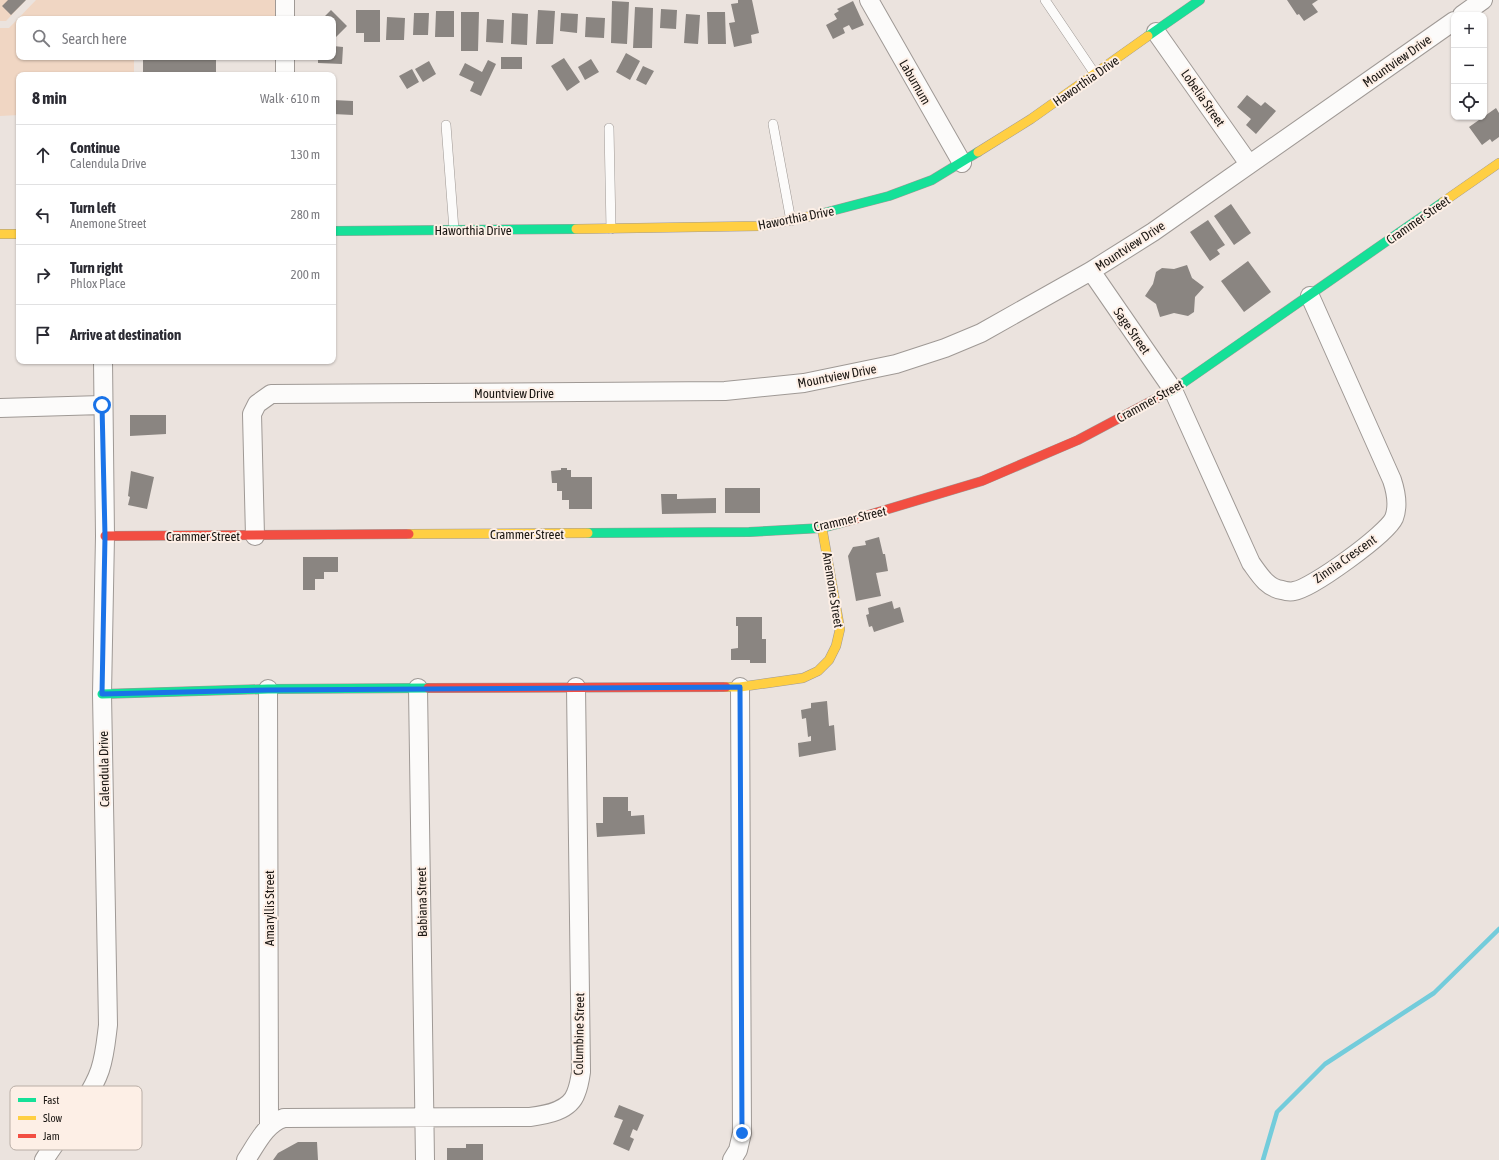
<!DOCTYPE html>
<html lang="en">
<head>
<meta charset="utf-8">
<style>
	body { margin:0; font-family:"Asap Condensed",sans-serif; background:#f7f7f7; color:#2b2b33 }
	.controls { position:absolute; right:12px; top:12px; display:grid; overflow:hidden; border-radius:8px; box-shadow:0 1px 3px #0004 }
	.controls button { width:36px; height:36px; display:grid; place-items:center; padding:0; border:0; border-bottom:1px solid #e1e1e2; background:#fff; color:#2b2b33; font:20px sans-serif }
	.stop { position:absolute; width:12px; height:12px; margin:-9px; border:3px solid #1a73e8; border-radius:50%; background:#fff }
	.stop.end { background:#1a73e8; border-color:#fff; box-shadow:0 1px 4px #0008 }
	.list { margin:0; padding:0; list-style:none }
	h2 { display:flex; justify-content:space-between; align-items:center; height:52px; margin:0; padding:0 16px; font-size:17px }
	h2 small { font-size:13px; font-weight:400; color:#7c7c81 }
	.list li { display:grid; grid-template-columns:26px 1fr auto; gap:12px; align-items:center; box-sizing:border-box; height:60px; padding:0 16px; border-top:1px solid #e1e1e2 }
	.list b { display:block; font-size:15px; white-space:nowrap }
	.list p { margin:0; font-size:13px; white-space:nowrap; color:#7c7c81 }
	.list em { font-size:13px; font-style:normal; color:#7c7c81 }
	.icon { flex:none; width:22px; height:22px; fill:none; stroke:currentColor; stroke-width:2; stroke-linecap:round; stroke-linejoin:round }
	.map { position:relative; flex:none; width:1499px; height:1160px; overflow:hidden }
	.search { position:absolute; background:#fff; box-shadow:0 1px 3px #0004; left:16px; top:16px; width:320px; height:44px; display:flex; align-items:center; gap:10px; box-sizing:border-box; padding:0 14px; border-radius:8px; color:#7c7c81; font-size:15px }
	.panel { position:absolute; background:#fff; box-shadow:0 1px 3px #0004; left:16px; top:72px; width:320px; height:292px; border-radius:8px }
	.map>svg:first-child { display:block }
	.green { fill:#f0d6c3 }
	.lines { fill:none; stroke-linecap:round; stroke-linejoin:round }
	.stream { stroke:#73ccdb; stroke-width:4.5 }
	.building { fill:#8a8581 }
	.lane-casing { stroke:#9f9995; stroke-width:10 }
	.street-casing { stroke:#9f9995; stroke-width:20 }
	.fast-casing { stroke:#9f9995; stroke-width:10 }
	.slow-casing { stroke:#9f9995; stroke-width:10 }
	.jam-casing { stroke:#9f9995; stroke-width:10 }
	.lane { stroke:#fcfbfa; stroke-width:9 }
	.street { stroke:#fcfbfa; stroke-width:18 }
	.fast { stroke:#16e098; stroke-width:9 }
	.slow { stroke:#ffcf43; stroke-width:9 }
	.jam { stroke:#f24e42; stroke-width:9 }
	.route { stroke:#1a73e8; stroke-width:5 }
	.labels { text-anchor:middle; dominant-baseline:central; stroke-width:4; stroke-linejoin:round; paint-order:stroke }
	.street-label { font-size:13px; fill:#1a1612; stroke:#fdefe6 }
	.key { fill:#fdefe6; stroke:#b9aea6; stroke-width:1 }
	.key-label { font-size:11px; fill:#1a1612 }
</style>
</head>
<body>
<div class="map">
<svg width="1499" height="1160" viewBox="0 0 1499 1160">
	<rect width="100%" height="100%" fill="#ebe3de"/>
	<path class="green" d="M0,0h26l-20,21h-6z
		M36,0h245v19h-262v38h115v18h-115v40l-19,1v-88h9z"/>
	<g class="lines">
		<path class="stream" d="M1263,1160l14,-48 48,-48 109,-71 65,-64"/>
	</g>
	<path class="building" d="M8,0h18l-15,15 -9,-9z
		M738,0h14l7,33 -8,2 1,8 -18,4 -5,-24 6,-1 -4,-18 7,-1z
		M1287,0h31l-6,4 6,8 -14,9 -5,-7 -2,1z
		M612,1l17,1 -2,42 -16,-1z
		M853,1l11,24 -12,5 -3,-5 -6,3 2,5 -12,6 -7,-14 11,-6 -3,-5 5,-3 -2,-2z
		M635,7l18,1 -1,40h-19z
		M661,9l16,1 -1,19 -16,-1z
		M331,10l16,16 -12,12 -2,-2v-17h-11z
		M356,10h24v32h-16v-9h-8z
		M538,10l17,1 -2,33h-17z
		M436,11h18v26h-19z
		M461,12h18l-1,39h-17z
		M707,12h18l1,32h-18z
		M414,13h15l-1,22h-15z
		M512,13l16,1 -1,31 -16,-1z
		M561,13l17,1 -1,19 -17,-2z
		M686,14l14,1 -2,29 -14,-1z
		M387,17l18,1 -1,22h-18z
		M586,17l19,1 -1,20 -19,-1z
		M487,19l17,1 -1,23 -17,-1z
		M333,46l10,1 -1,17 -24,-1v-6h15z
		M626,53l14,8 -10,19 -14,-8z
		M143,57h73v18h-73z
		M501,57h21v12h-21z
		M564,58l16,24 -13,9 -16,-25z
		M591,59l8,13 -14,8 -7,-13z
		M488,60l8,4 -15,32 -11,-5 4,-9 -15,-7 6,-12 17,9z
		M429,61l7,13 -13,8 -8,-13z
		M643,66l11,5 -8,14 -10,-5z
		M412,69l7,13 -12,7 -8,-13z
		M1247,95l14,11 4,-4 11,9 -20,23 -10,-9 5,-6 -14,-12z
		M333,100l20,1v14l-20,-1z
		M1496,108l3,5v24l-7,5 -2,-3 -8,6 -13,-18z
		M1231,204l20,29 -17,12 -20,-29z
		M1208,220l17,25 -8,5 3,4 -10,7 -20,-29z
		M1248,261l23,31 -27,20 -23,-31z
		M1187,265l5,13 12,9 -9,10 -1,15 -6,4 -14,-3 -14,4 -4,-13 -11,-8 8,-12 3,-12 6,-4 12,1z
		M130,415h36v19l-36,2z
		M561,468h6v2h4v7h21v32h-23v-9h-7v-9h-5v-8h-5l-1,-12 10,-1z
		M131,471l23,6 -7,32 -19,-4 2,-8 -2,-1z
		M725,488h35v25h-35z
		M661,494h16v5l39,-1v15l-54,1z
		M879,537l4,17h2l3,17 -12,2 5,23 -25,5 -8,-45 5,-9 13,-2 -1,-4z
		M303,557h35v15h-14v7h-9v11h-12z
		M892,601l2,8 6,-2 4,15 -30,10 -2,-6 -3,1 -3,-12 3,-1 -1,-6z
		M736,617h26v22h4v24h-16v-3h-19v-11l7,-1v-22h-2z
		M827,701l2,25 5,-1 2,25 -37,7 -1,-14 13,-2v-5l-3,1 -2,-19 -4,1 -1,-9 10,-2v-5z
		M603,797h25v14h3v5l13,-1 1,19 -48,3 -1,-14h7z
		M619,1105l25,10 -7,16 -4,-2 -3,8 4,2 -5,12 -16,-7 10,-24 -9,-3z
		M298,1142h19l1,18h-45l5,-7z
		M466,1144h17v16h-36v-12h19z"/>
	<g class="lines">
		<g class="lane-casing">
			<path id="lane" d="M1045,0l50,74
				M773,124l18,97
				M446,125l8,105
				M609,128l2,101"/>
		</g>
		<g class="street-casing">
			<path id="street" d="M285,0v19
				M869,0l93,163
				M1462,15l21,-15
				M1156,32l93,132
				M285,75v-18
				M1091,271l82,119 78,173c8,11 16,25 31,27 3,1 9,2 12,1 17,-2 93,-57 100,-73 5,-13 2,-26 -2,-38l-82,-184
				M0,408l102,-3
				M255,536l-3,-122 5,-10 14,-10 454,-3 79,-8 92,-19 49,-16 36,-15 110,-62 62,-39 301,-211
				M418,688l7,472
				M268,689l1,437
				M44,1160c16,-25 47,-63 56,-90 5,-15 6,-29 8,-45l-6,-331 3,-158 -2,-175
				M246,1160c10,-15 20,-37 38,-42l246,-1c16,-2 40,-6 46,-24 3,-7 4,-14 5,-21l-5,-385
				M732,1160l6,-10 4,-17 -2,-446"/>
		</g>
		<g class="fast-casing">
			<path id="fast" d="M1148,36l52,-36
				M816,215l73,-19 43,-16 46,-28
				M333,231l243,-2
				M1159,397l14,-7 270,-188
				M588,533l161,-1 73,-4 23,-6
				M102,694l166,-5 160,-1"/>
		</g>
		<g class="slow-casing">
			<path id="slow" d="M978,152l53,-33 117,-83
				M1443,202l56,-39
				M576,229l184,-3 56,-11
				M0,234h19
				M409,534l179,-1
				M726,687h14l63,-9 15,-7 11,-11 7,-14 4,-17 -18,-101"/>
		</g>
		<g class="jam-casing">
			<path id="jam" d="M845,522l137,-41 96,-41 81,-43
				M105,536l304,-2
				M428,688l298,-1"/>
		</g>
		<use href="#lane" class="lane"/>
		<use href="#street" class="street"/>
		<use href="#fast" class="fast"/>
		<use href="#slow" class="slow"/>
		<use href="#jam" class="jam"/>
	</g>
	<g class="lines">
		<path class="route" d="M102,405l3,131 -3,158 166,-4 472,-3 2,446"/>
	</g>
	<g class="labels">
		<g class="street-label">
			<text transform="translate(1397 61) rotate(-35)">Mountview Drive</text>
			<text transform="translate(1086 81) rotate(-35)">Haworthia Drive</text>
			<text transform="translate(915 82) rotate(60)">Laburnum</text>
			<text transform="translate(1203 98) rotate(55)">Lobelia Street</text>
			<text transform="translate(796 218) rotate(-11)">Haworthia Drive</text>
			<text transform="translate(1418 220) rotate(-35)">Crammer Street</text>
			<text x="473" y="230">Haworthia Drive</text>
			<text transform="translate(1130 246) rotate(-33)">Mountview Drive</text>
			<text transform="translate(1132 331) rotate(55)">Sage Street</text>
			<text transform="translate(837 376) rotate(-11)">Mountview Drive</text>
			<text x="514" y="393">Mountview Drive</text>
			<text transform="translate(1150 401) rotate(-29)">Crammer Street</text>
			<text transform="translate(850 519) rotate(-13)">Crammer Street</text>
			<text x="527" y="534">Crammer Street</text>
			<text x="203" y="536">Crammer Street</text>
			<text transform="translate(1345 559) rotate(-35)">Zinnia Crescent</text>
			<text transform="translate(833 590) rotate(81)">Anemone Street</text>
			<text transform="translate(104 769) rotate(-91)">Calendula Drive</text>
			<text transform="translate(422 902) rotate(-91)">Babiana Street</text>
			<text transform="translate(269 908) rotate(-90)">Amaryllis Street</text>
			<text transform="translate(579 1034) rotate(-89)">Columbine Street</text>
		</g>
	</g>
	<rect x="10" y="1086" width="132" height="64" rx="6" class="key"/>
	<rect x="18" y="1098" width="18" height="4" fill="#16e098"/>
	<rect x="18" y="1116" width="18" height="4" fill="#ffcf43"/>
	<rect x="18" y="1134" width="18" height="4" fill="#f24e42"/>
	<g class="key-label">
		<text x="43" y="1104">Fast</text>
		<text x="43" y="1122">Slow</text>
		<text x="43" y="1140">Jam</text>
	</g>
</svg>
<div class="controls">
<button>+</button>
<button>−</button>
<button><svg class="icon" aria-label="locate" viewBox="0 0 24 24"><circle cx="12" cy="12" r="6"/><path d="M12 2v4M12 18v4M2 12h4M18 12h4"/></svg></button>
</div>
<div class="stop" style="left:102px;top:405px"></div>
<div class="stop end" style="left:742px;top:1133px"></div>
<div class="search"><svg class="icon" aria-label="search" viewBox="0 0 24 24"><circle cx="10" cy="10" r="6"/><path d="M15 15l6 6"/></svg>Search here</div>
<section class="panel">
<h2>8 min<small>Walk · 610 m</small></h2>
<ul class="list">
<li><svg class="icon" aria-label="ahead" viewBox="0 0 24 24"><path d="M12 20V5M6 11l6-6 6 6"/></svg><div><b>Continue</b><p>Calendula Drive</p></div><em>130 m</em></li>
<li><svg class="icon" aria-label="left" viewBox="0 0 24 24"><path d="M17 20v-9H6M10 6l-5 5 5 5"/></svg><div><b>Turn left</b><p>Anemone Street</p></div><em>280 m</em></li>
<li><svg class="icon" aria-label="right" viewBox="0 0 24 24"><path d="M7 20v-9h11M14 6l5 5-5 5"/></svg><div><b>Turn right</b><p>Phlox Place</p></div><em>200 m</em></li>
<li><svg class="icon" aria-label="arrive" viewBox="0 0 24 24"><path d="M6 21V4h12l-3 4 3 4H6"/></svg><div><b>Arrive at destination</b></div></li>
</ul>
</section>
</div>
</body>
</html>
